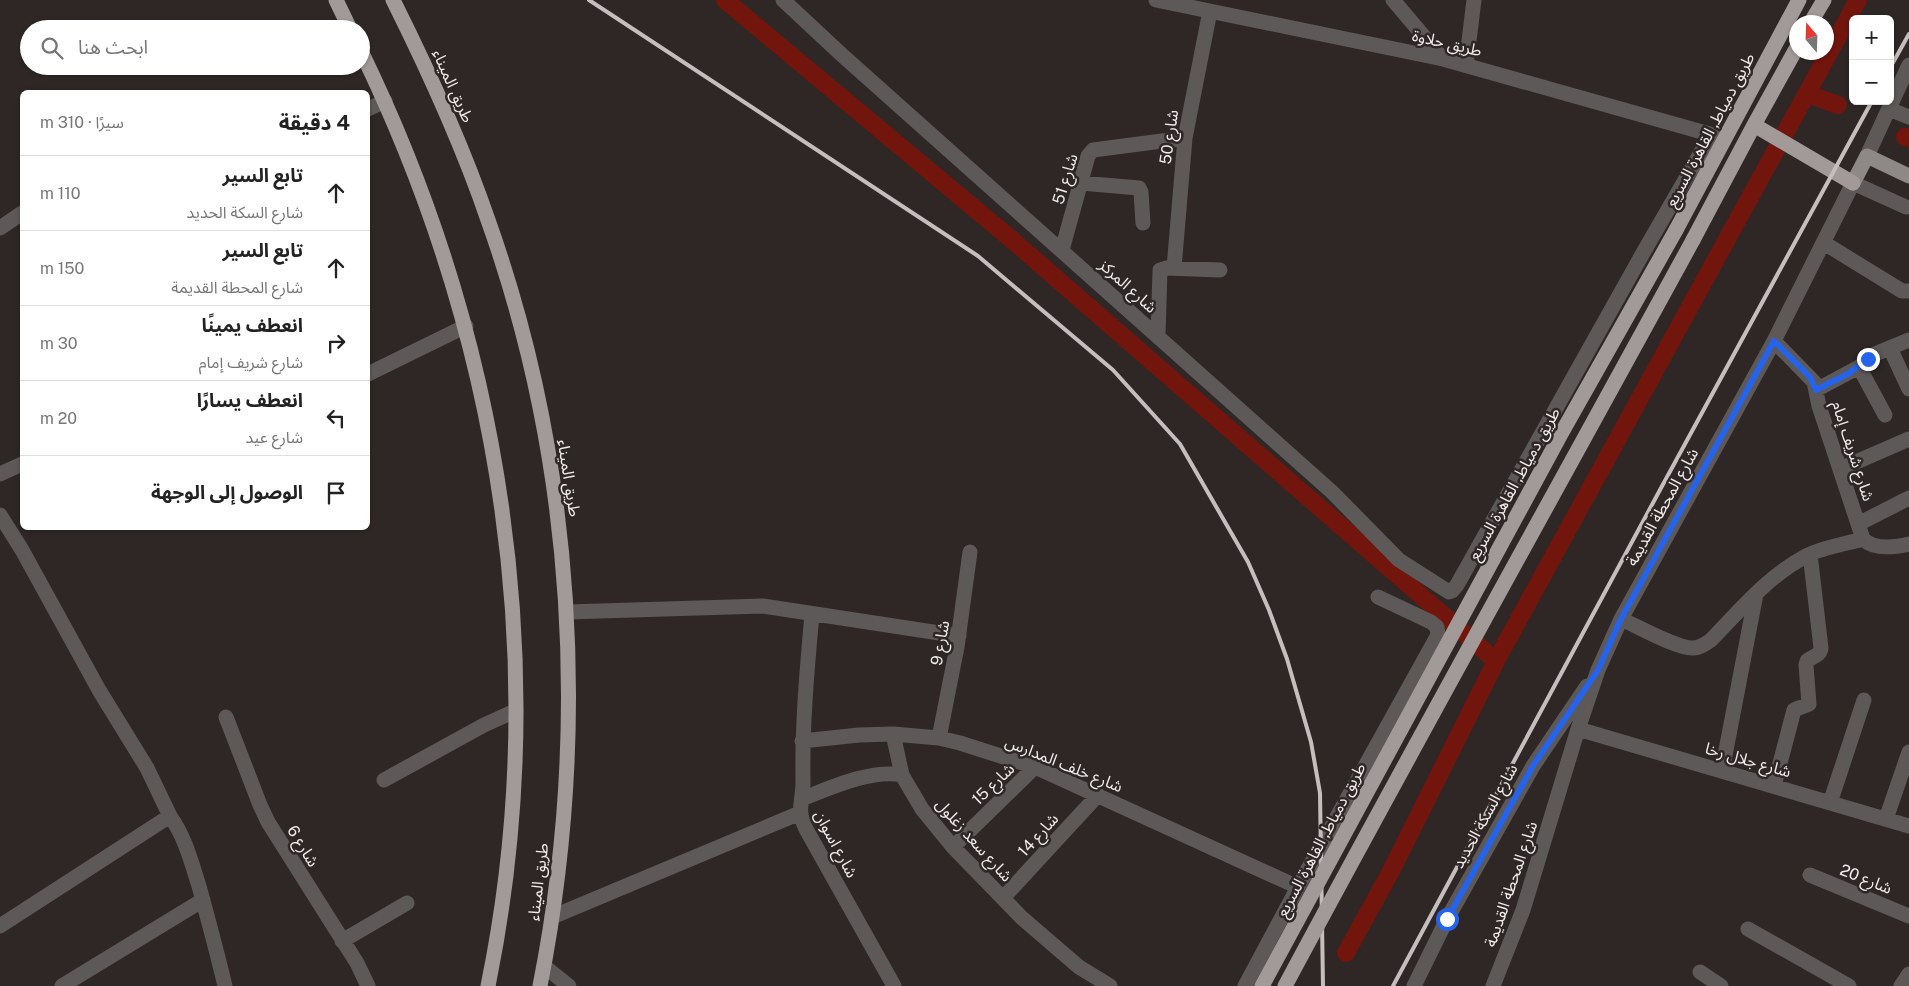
<!DOCTYPE html>
<html lang="ar">
<head>
<meta charset="utf-8">
<style>
	body { margin:0; font-family:"Public Sans","Noto Sans Arabic",sans-serif; background:#f2f2f2; color:#222; direction:rtl }
	.controls { position:absolute; right:15px; top:15px; display:grid; overflow:hidden; border-radius:8px; box-shadow:0 1px 4px #0004 }
	.controls button { width:45px; height:45px; display:grid; place-items:center; padding:0; border:0; border-bottom:1px solid #e0e0e0; background:#fff; color:#222; font:25px sans-serif }
	.compass { position:absolute; left:1789px; top:15px; width:45px; height:45px; border-radius:50%; background:#fff; box-shadow:0 1px 4px #0004; rotate:341deg }
	.stop { position:absolute; width:15px; height:15px; margin:-11px; border:4px solid #2563eb; border-radius:50%; background:#fff }
	.stop.end { background:#2563eb; border-color:#fff; box-shadow:0 1px 5px #0008 }
	.list { margin:0; padding:0; list-style:none }
	h2 { display:flex; justify-content:space-between; align-items:center; height:65px; margin:0; padding:0 20px; font-size:21px }
	h2 small { font-size:16px; font-weight:400; color:#767676 }
	.list li { display:grid; grid-template-columns:32px 1fr auto; gap:15px; align-items:center; box-sizing:border-box; height:75px; padding:0 20px; border-top:1px solid #e0e0e0 }
	.list b { display:block; font-size:19px; white-space:nowrap }
	.list p { margin:0; font-size:16px; white-space:nowrap; color:#767676 }
	.list em { font-size:16px; font-style:normal; color:#767676 }
	.icon { flex:none; width:28px; height:28px; fill:none; stroke:currentColor; stroke-width:2; stroke-linecap:round; stroke-linejoin:round }
	.map { position:relative; flex:none; width:1909px; height:986px; overflow:hidden; direction:ltr }
	.search { position:absolute; background:#fff; box-shadow:0 1px 4px #0004; left:20px; top:20px; width:350px; height:55px; display:flex; align-items:center; gap:12px; box-sizing:border-box; padding:0 18px; border-radius:28px; color:#767676; font-size:19px }
	.panel { position:absolute; background:#fff; box-shadow:0 1px 4px #0004; left:20px; top:90px; width:350px; height:440px; border-radius:8px; direction:rtl }
	.map>svg:first-child { display:block }
	.lines { fill:none; stroke-linecap:round; stroke-linejoin:round }
	.canal { stroke:#72150d; stroke-width:18 }
	.minor { stroke:#5c5958; stroke-width:15 }
	.major { stroke:#8e8886; stroke-width:15 }
	.highway { stroke:#a29a99; stroke-width:15 }
	.rail { stroke:#c4bfbe; stroke-width:4 }
	.highway-bridge { stroke:#a29a99; stroke-width:15 }
	.route { stroke:#2563eb; stroke-width:6 }
	.labels { text-anchor:middle; dominant-baseline:central; stroke-width:5; stroke-linejoin:round; paint-order:stroke }
	.street-label { font-size:16px; fill:#f0eceb; stroke:#2e2726 }
</style>
</head>
<body>
<div class="map">
<svg width="1909" height="986" viewBox="0 0 1909 986">
	<rect width="100%" height="100%" fill="#2e2726"/>
	<g class="lines">
		<path class="canal" d="M725,0l286,239 485,422
			M1808,94l30,11
			M1905,137l4,1
			M1346,953l45,-82 105,-210 362,-661"/>
		<path class="minor" d="M783,0l59,55 490,437 67,68 50,32 3,-1 5,-6 186,-332 68,-118
			M1156,0l287,59 277,78
			M1393,0l50,59
			M1466,65l8,-65
			M368,109l17,-8
			M1889,109l20,8
			M1867,156l42,-91
			M1081,183l58,5 2,4 2,31
			M0,228l22,-15
			M1824,243l78,48h7
			M1062,250l26,-94 5,-6 92,-12
			M1174,268l11,-130 25,-127
			M1158,336l2,-66 6,-2 54,2
			M1774,341l40,41 5,24 44,133c11,11 33,8 46,5
			M1890,348l19,41
			M1859,367l26,48
			M368,374l98,-48
			M1816,390l43,-23 16,-13 34,-14
			M1840,469l69,-30
			M0,474l22,-10
			M0,515l22,35 77,140 48,78 23,48
			M1858,524l51,-26
			M567,612l196,-6 196,30
			M812,614c-5,56 -10,111 -9,167 0,21 -7,28 3,48l88,157
			M1621,619c16,7 57,30 72,29 7,0 12,-4 18,-8 30,-31 58,-65 97,-85 16,-8 38,-11 55,-16
			M226,717l34,88 8,17 89,141 11,23
			M1578,729l331,97
			M893,734l9,41
			M939,738l18,-91 13,-95
			M802,741l57,-6 34,-1 46,4 21,5 75,24 263,120
			M1722,771l34,-177
			M384,780l100,-55 31,-14
			M1774,786l20,-76 15,-6 -3,-39 1,-4c6,-5 13,-5 14,-13l-11,-94
			M802,799c28,-11 69,-30 100,-24l20,34 31,38 69,71 57,49 31,19
			M1830,803l34,-103
			M1886,819l23,-67
			M953,847l82,-80
			M1810,875l99,41
			M1003,898l95,-103
			M552,917l248,-104
			M0,926l170,-110c15,21 21,45 29,70 9,33 18,66 26,100
			M1748,929l101,57
			M342,941l65,-38
			M544,966l25,20
			M1700,972l21,14
			M62,986l141,-86
			M1245,986l53,-99 140,-252 -1,-8 -6,-5 -53,-25
			M1414,986l33,-67 86,-153 54,-80
			M1493,986l30,-76 55,-181 20,-59 23,-51 153,-278 79,-158 53,24
			M1901,986l8,-12"/>
		<path class="major" d="M1853,183l14,-27 42,20"/>
		<path class="highway" d="M336,0l14,29
			M393,0c36,72 69,144 95,220 87,244 102,513 52,766
			M1811,22l13,-22
			M361,51c141,290 192,618 127,935
			M1754,125l99,58
			M1676,230l123,-230
			M1693,240l61,-115 42,-76"/>
		<path class="rail" d="M589,0l389,256 135,114 67,74 68,118 21,48 18,49 24,83 9,51 3,193
			M1890,68l19,-34
			M1393,986l268,-498 211,-387"/>
		<path class="highway-bridge" d="M1262,986l299,-552 115,-204
			M1285,986c134,-250 272,-497 408,-746"/>
	</g>
	<g class="lines">
		<path class="route" d="M1447,919l86,-153 65,-96 23,-51 153,-278 36,36 6,13 32,-16 20,-15"/>
	</g>
	<g class="labels">
		<g class="street-label">
			<text transform="translate(1447 43) rotate(13)">طريق حلاوة</text>
			<text transform="translate(453 86) rotate(66)">طريق الميناء</text>
			<text transform="translate(1710 130) rotate(-62)">طريق دمياط, القاهرة السريع</text>
			<text transform="translate(1169 137) rotate(-82)">شارع 50</text>
			<text transform="translate(1065 179) rotate(-73)">شارع 51</text>
			<text transform="translate(1128 286) rotate(42)">شارع المركز</text>
			<text transform="translate(1853 451) rotate(72)">شارع شريف إمام</text>
			<text transform="translate(569 478) rotate(81)">طريق الميناء</text>
			<text transform="translate(1514 484) rotate(-61)">طريق دمياط, القاهرة السريع</text>
			<text transform="translate(1662 507) rotate(-61)">شارع المحطة القديمة</text>
			<text transform="translate(940 643) rotate(-80)">شارع 9</text>
			<text transform="translate(1748 760) rotate(16)">شارع جلال رخا</text>
			<text transform="translate(1064 764) rotate(22)">شارع خلف المدارس</text>
			<text transform="translate(993 784) rotate(-44)">شارع 15</text>
			<text transform="translate(1485 816) rotate(-61)">شارع السكة الحديد</text>
			<text transform="translate(1038 835) rotate(-48)">شارع 14</text>
			<text transform="translate(974 840) rotate(48)">شارع سعد زغلول</text>
			<text transform="translate(1321 840) rotate(-62)">طريق دمياط, القاهرة السريع</text>
			<text transform="translate(836 844) rotate(62)">شارع اسوان</text>
			<text transform="translate(303 846) rotate(58)">شارع 6</text>
			<text transform="translate(1866 879) rotate(22)">شارع 20</text>
			<text transform="translate(538 882) rotate(-83)">طريق الميناء</text>
			<text transform="translate(1511 884) rotate(-71)">شارع المحطة القديمة</text>
		</g>
	</g>
</svg>
<div class="controls">
<button>+</button>
<button>−</button>
</div>
<svg class="compass" viewBox="-18 -18 36 36"><path d="M0-13l5 13h-10z" fill="#e53935"/><path d="M0 13l5-13h-10z" fill="#767676"/></svg>
<div class="stop" style="left:1447px;top:919px"></div>
<div class="stop end" style="left:1868px;top:359px"></div>
<div class="search"><svg class="icon" aria-label="search" viewBox="0 0 24 24"><circle cx="10" cy="10" r="6"/><path d="M15 15l6 6"/></svg>ابحث هنا</div>
<section class="panel">
<h2>4 دقيقة<small>سيرًا · 310 m</small></h2>
<ul class="list">
<li><svg class="icon" aria-label="ahead" viewBox="0 0 24 24"><path d="M12 20V5M6 11l6-6 6 6"/></svg><div><b>تابع السير</b><p>شارع السكة الحديد</p></div><em>110 m</em></li>
<li><svg class="icon" aria-label="ahead" viewBox="0 0 24 24"><path d="M12 20V5M6 11l6-6 6 6"/></svg><div><b>تابع السير</b><p>شارع المحطة القديمة</p></div><em>150 m</em></li>
<li><svg class="icon" aria-label="right" viewBox="0 0 24 24"><path d="M7 20v-9h11M14 6l5 5-5 5"/></svg><div><b>انعطف يمينًا</b><p>شارع شريف إمام</p></div><em>30 m</em></li>
<li><svg class="icon" aria-label="left" viewBox="0 0 24 24"><path d="M17 20v-9H6M10 6l-5 5 5 5"/></svg><div><b>انعطف يسارًا</b><p>شارع عيد</p></div><em>20 m</em></li>
<li><svg class="icon" aria-label="arrive" viewBox="0 0 24 24"><path d="M6 21V4h12l-3 4 3 4H6"/></svg><div><b>الوصول إلى الوجهة</b></div></li>
</ul>
</section>
</div>
</body>
</html>
